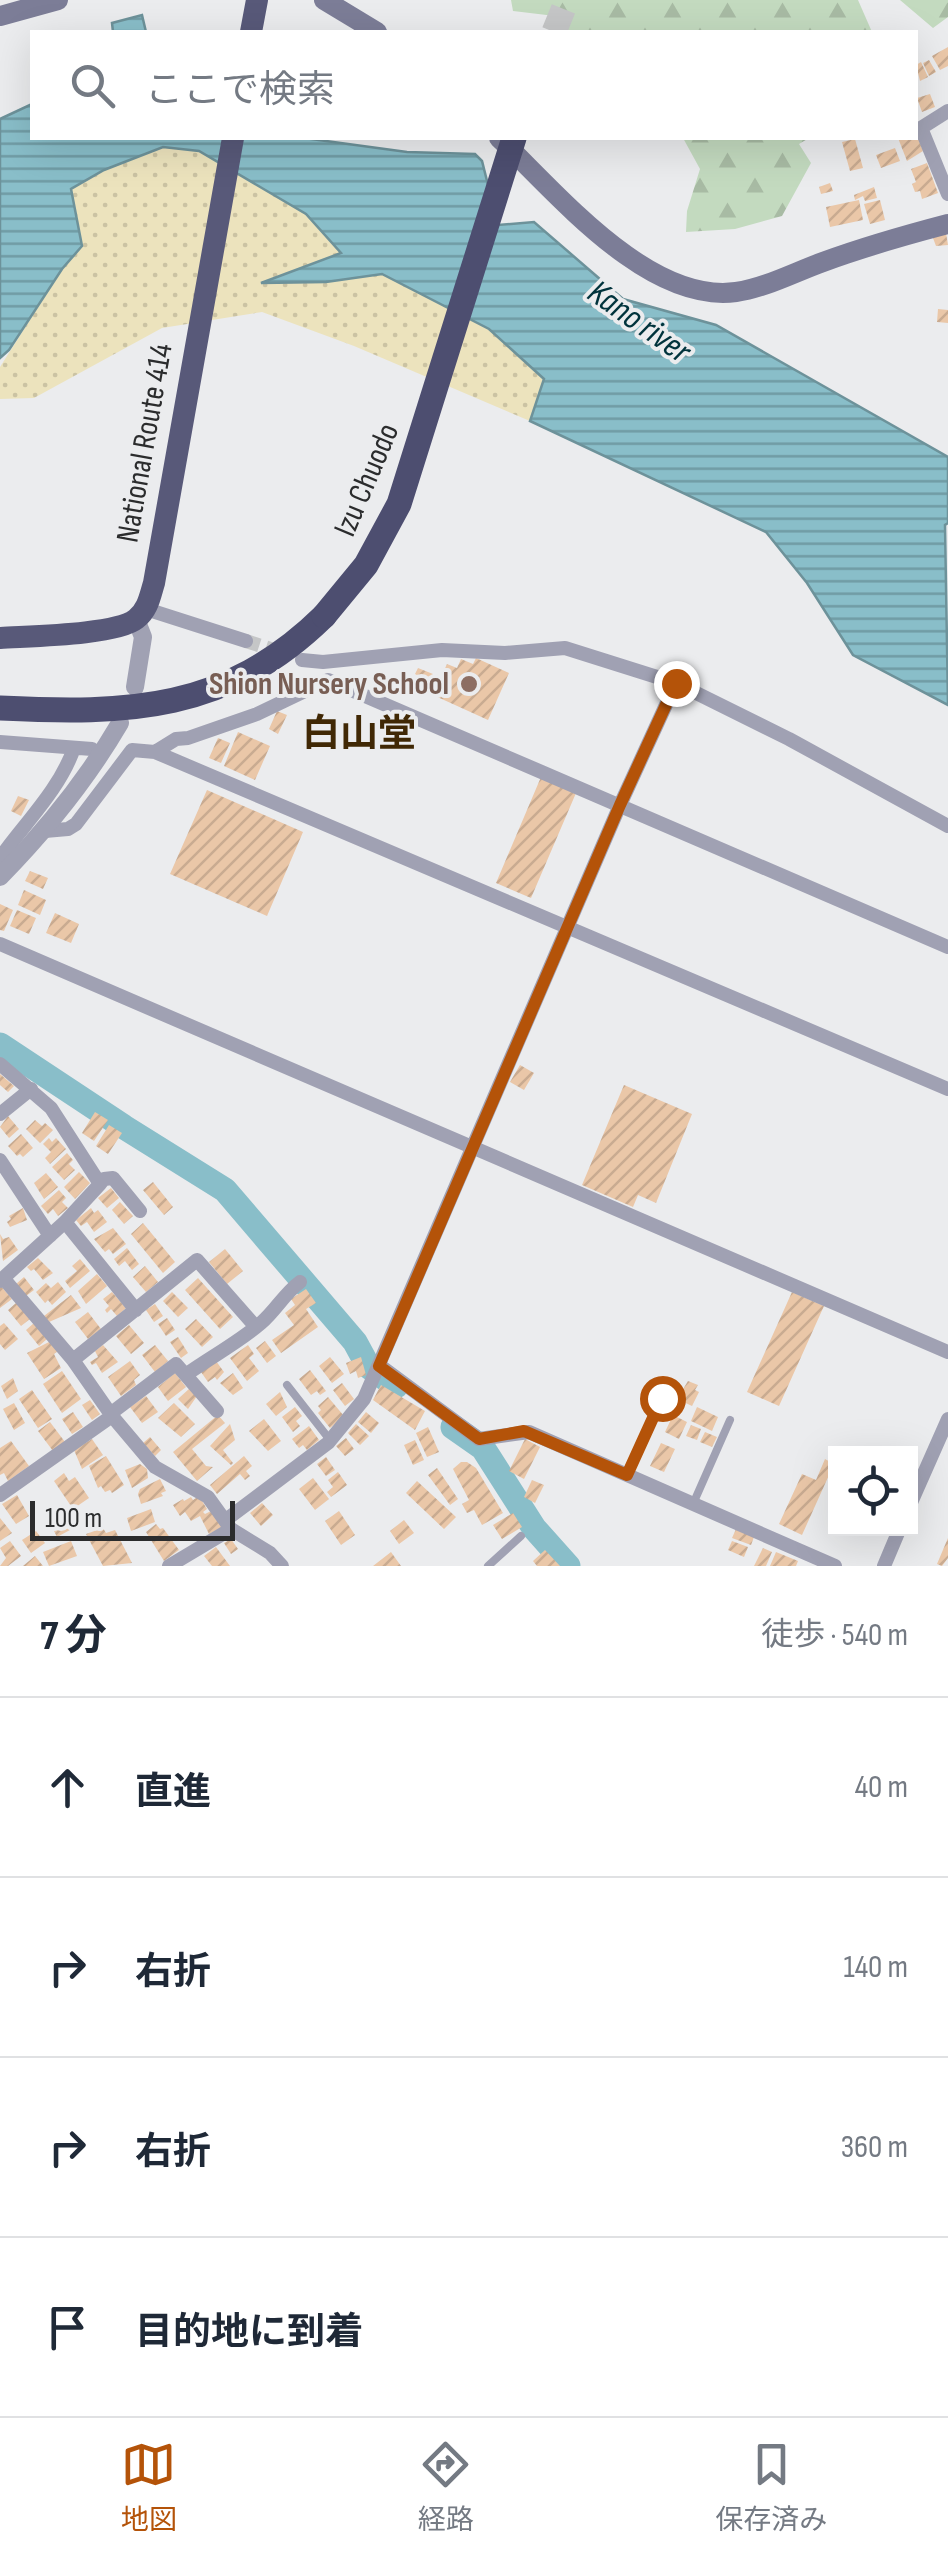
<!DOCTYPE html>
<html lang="ja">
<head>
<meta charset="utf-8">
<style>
	body { margin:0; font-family:"Sofia Sans Condensed","Noto Sans JP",sans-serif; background:#f6f6f7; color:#1f2937 }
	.controls { position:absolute; right:30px; bottom:30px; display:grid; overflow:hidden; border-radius:0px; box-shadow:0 10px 40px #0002 }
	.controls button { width:90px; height:90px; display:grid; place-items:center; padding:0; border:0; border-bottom:2px solid #e0e1e3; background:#fff; color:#1f2937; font:50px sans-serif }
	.scale { position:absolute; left:30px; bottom:25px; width:205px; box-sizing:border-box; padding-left:10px; border:5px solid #2b2c2d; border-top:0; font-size:28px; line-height:35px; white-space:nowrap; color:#2b2c2d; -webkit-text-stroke:8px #ebecee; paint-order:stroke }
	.stop { position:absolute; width:30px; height:30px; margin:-22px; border:8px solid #b45309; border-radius:50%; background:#fff }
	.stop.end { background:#b45309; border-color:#fff; box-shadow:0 2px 10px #0008 }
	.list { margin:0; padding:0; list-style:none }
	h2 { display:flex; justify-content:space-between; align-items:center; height:130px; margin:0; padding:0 40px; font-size:42px }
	h2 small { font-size:32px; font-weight:400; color:#747a83 }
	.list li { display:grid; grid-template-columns:65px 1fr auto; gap:30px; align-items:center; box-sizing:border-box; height:180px; padding:0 40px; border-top:2px solid #e0e1e3 }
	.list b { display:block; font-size:38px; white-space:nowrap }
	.list em { font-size:32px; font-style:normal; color:#747a83 }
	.icon { flex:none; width:55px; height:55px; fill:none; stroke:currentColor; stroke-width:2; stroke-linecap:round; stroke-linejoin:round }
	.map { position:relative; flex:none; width:948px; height:1566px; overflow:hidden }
	.search { position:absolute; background:#fff; box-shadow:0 10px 40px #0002; left:30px; right:30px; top:30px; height:110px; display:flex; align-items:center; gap:25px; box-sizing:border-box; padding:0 35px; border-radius:0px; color:#747a83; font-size:38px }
	.sheet { height:850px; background:#fff }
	nav { display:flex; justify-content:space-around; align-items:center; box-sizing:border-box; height:140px; border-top:2px solid #e0e1e3; background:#fff; font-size:28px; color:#747a83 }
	nav a { display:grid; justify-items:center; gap:5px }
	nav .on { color:#b45309 }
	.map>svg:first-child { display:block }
	.forest { fill:url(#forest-firs) }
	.sand { fill:url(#sand-dots) }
	.water { fill:url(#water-rules); stroke:#6d929a; stroke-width:2.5 }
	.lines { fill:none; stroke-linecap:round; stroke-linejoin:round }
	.river { stroke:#89bec9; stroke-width:25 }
	.building { fill:url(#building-hatch) }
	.minor-tunnel { stroke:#c5c6c7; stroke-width:14; stroke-dasharray:14 7; stroke-linecap:butt }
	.motorway-tunnel { stroke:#c5c6c7; stroke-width:25; stroke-dasharray:25 12; stroke-linecap:butt }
	.service { stroke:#a0a1b3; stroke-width:8 }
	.minor { stroke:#a0a1b3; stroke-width:14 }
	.tertiary { stroke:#a0a1b3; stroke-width:18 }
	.secondary { stroke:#7c7d97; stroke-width:20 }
	.trunk { stroke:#585979; stroke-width:22 }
	.motorway { stroke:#4d4e70; stroke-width:25 }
	.motorway-bridge { stroke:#4d4e70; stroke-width:25 }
	.route { stroke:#b45309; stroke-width:12 }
	.education-dot { fill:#8d6e63; stroke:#ebecee; stroke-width:4 }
	.labels { text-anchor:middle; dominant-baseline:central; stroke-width:8; stroke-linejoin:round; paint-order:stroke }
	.street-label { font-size:32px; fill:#2b2c2d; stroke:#ebecee }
	.education-label { font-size:32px; font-weight:bold; fill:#785e54; stroke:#ebecee; text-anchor:end }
	.water-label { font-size:35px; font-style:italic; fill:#00333c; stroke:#ebecee }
	.quarter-label { font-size:38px; font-weight:bold; fill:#402805; stroke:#ebecee }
</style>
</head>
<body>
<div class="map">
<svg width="948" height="1566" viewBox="0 0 948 1566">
	<defs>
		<pattern id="forest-firs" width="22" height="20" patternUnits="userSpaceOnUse" patternTransform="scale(2.5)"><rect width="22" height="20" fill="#c3dabf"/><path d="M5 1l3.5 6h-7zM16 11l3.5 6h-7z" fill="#a8bba4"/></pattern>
		<pattern id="sand-dots" width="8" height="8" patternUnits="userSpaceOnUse" patternTransform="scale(2.5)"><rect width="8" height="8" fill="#ece3bd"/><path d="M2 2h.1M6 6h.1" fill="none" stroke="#cbc3a3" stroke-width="1.8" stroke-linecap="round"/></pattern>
		<pattern id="water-rules" width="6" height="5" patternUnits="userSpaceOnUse" patternTransform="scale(2.5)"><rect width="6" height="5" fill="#89bec9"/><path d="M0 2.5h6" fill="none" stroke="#709ba4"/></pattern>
		<pattern id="building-hatch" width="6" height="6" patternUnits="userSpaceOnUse" patternTransform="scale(2.5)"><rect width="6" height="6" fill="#eac7a8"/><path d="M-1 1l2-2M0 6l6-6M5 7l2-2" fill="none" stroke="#c9ab91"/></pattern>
	</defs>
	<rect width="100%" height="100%" fill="#ebecee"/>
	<path class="forest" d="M511,0h347l14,32h-317v-16l-42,-5z
		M900,0h48v17l-15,11z
		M683,138h126l-10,6 12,19 -29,53 -47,13 -49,3 1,-21 13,-42z"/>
	<path class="sand" d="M163,147l36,4 107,63 36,39 -77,30 61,-1 56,-8 107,55 56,50 -15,42 -176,-75 -92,-34 -100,16 -128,70 -34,1v-32l62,-98 20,-23 -12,-57 34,-19z"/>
	<path class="water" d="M142,15l4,17h-33l-1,-9z
		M32,104v34h272l103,14 68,2 7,7 16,64 36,-3 89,77 93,26 232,132v66l-3,2 3,180 -95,-50 -46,-72 -41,-51 -236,-111 14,-42 -55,-50 -107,-55 -56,8 -65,1 80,-30 -35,-39 -107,-63 -36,-4 -59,23 -33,19 11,57 -20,23 -53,81 -9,8v-239z"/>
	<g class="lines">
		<path class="river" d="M0,1045l124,82 101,63 130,152 13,24 28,20
			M453,1427l30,21 51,80 34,38"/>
	</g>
	<path class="building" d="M948,47v19l-8,4 -8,-14z
		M929,60l7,12 -7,4 -6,-13z
		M921,62l7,15 -8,4 -4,-16z
		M930,94l5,13 -13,5 -5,-14z
		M898,138h20l5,13 -16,10z
		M855,139l8,29 -13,3 -8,-29z
		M895,148l5,13 -19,7 -5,-13z
		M927,163l11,30 -16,6 -2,-8 -5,1 -3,-8 4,-2 -5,-13z
		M830,183l3,8 -12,3 -2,-7z
		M874,187l3,11 -12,3 -2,-5 -8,4 -1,-5z
		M859,200l4,20 -33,7 -4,-20z
		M880,200l5,20 -15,4 -6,-20z
		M946,233l2,12 -12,1 -3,-8z
		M938,309l10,1v13l-11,-1z
		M476,658l33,15 -21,47 -55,-25 14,-31 10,4 4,-9 12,5z
		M418,668l15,6 -10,12 -5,-3 3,-6 -6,-3z
		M277,711l10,4 -9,19 -9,-5z
		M238,732l32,14 -15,34 -31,-14z
		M218,738l12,5 -9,20 -12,-5z
		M541,777l35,16 -45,105 -35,-15z
		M207,790l96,42 -36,84 -97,-42z
		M18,796l11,4 -8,16 -10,-5z
		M30,871l18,7 -5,11 -18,-8z
		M24,890l22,10 -6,15 -22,-10z
		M0,904l13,6 -9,21 -4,-1z
		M17,910l19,8 -7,16 -19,-8z
		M55,913l24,11 -8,19 -25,-10z
		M520,1065l14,8 -10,17 -14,-8z
		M0,1074l14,12 -6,6 -8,-7z
		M624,1085l68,29 -36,89 -18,-8 -5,12 -51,-22z
		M95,1112l13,8 -14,21 -12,-8z
		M8,1116l11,13 -10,9 -9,-11z
		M35,1120l7,6 3,-3 8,7 -13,13 -14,-14z
		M109,1125l13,8 -14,21 -12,-8z
		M21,1134l12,14 -10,9 -3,-3 -3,2 -9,-10z
		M49,1138l3,4 4,-4 10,11 -16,15 -5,-6 6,-6 -8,-8z
		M67,1153l6,7 -4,4 6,6 -11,10 -12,-13z
		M79,1172l11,11 -15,16 -11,-12z
		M46,1173l12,14 -14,12 -10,-16z
		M153,1182l20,25 -9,8 -21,-25z
		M111,1188l8,10 -12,10 -9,-10z
		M59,1190l7,8 -4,4 6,6 -10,8 -5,-7 -5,5 -7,-8z
		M120,1202l13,14 -9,8 -12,-14z
		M23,1208l4,12 -17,7 -3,-5 4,-3 -2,-3z
		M91,1208l3,5 4,-3 9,12 -13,10 -7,-10 -6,4 -5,-6z
		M143,1223l32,39 -12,11 -32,-39z
		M113,1228l13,16 -13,10 -4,-5 -4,3 -11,-13z
		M0,1234l3,5 6,-2 9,13 -15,11z
		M127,1248l12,16 -7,6 -7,-9 -6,5 -5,-7z
		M225,1249l18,22 -16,13 -18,-22z
		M38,1258l15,15 -10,7 -9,-11 -3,2 -4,-4z
		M80,1259l10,12 -20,17 -5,-7 12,-10 -5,-5z
		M145,1266l13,16 -12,10 -13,-15z
		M97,1274l10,12 -21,18 -8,-13z
		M24,1277l10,13 -8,6 -10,-12z
		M198,1278l35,39 -13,12 -35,-39z
		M58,1282l8,10 -14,13 -4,-5 -3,3 -9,-11 10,-9 5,5z
		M0,1285l12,14 -12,9z
		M306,1289l10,14 -10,6 12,18 -37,26 -9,-13 22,-15 -9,-12 10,-8 -4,-6z
		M112,1292l14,16 -9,8 -6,-7 -4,4 -2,-3 4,-4 -6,-7z
		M172,1292l16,16 -10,9 -15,-16z
		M792,1292l32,14 -45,100 -32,-14z
		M71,1295l10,13 -32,14 -5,-6z
		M16,1303l14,16 -9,7 -13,-16z
		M155,1304l8,12 -9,6 -8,-12z
		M88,1312l13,17 -13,10 -13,-17z
		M167,1318l8,12 -9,6 -8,-12z
		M196,1319l17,18 -11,10 -17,-18z
		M4,1323l14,16 -13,11 -5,-6v-18z
		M34,1323l13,16 -8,7 -13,-16z
		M129,1325l15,18 -13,11 -15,-18z
		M178,1337l10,16 -7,5 -11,-16z
		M51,1341l7,10 -4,3 7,14 -17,11 -17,-26z
		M265,1341l11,15 -9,7 -11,-15z
		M103,1345l15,17 -16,11 -6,-10 -4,2 -2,-3 8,-5 -3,-6z
		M155,1345l13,16 -13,11 -13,-17z
		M248,1345l6,9 -5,4 10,13 -12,10 -17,-23z
		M330,1357l14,17 -12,9 -13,-17z
		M361,1357l5,18 -8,3 -2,-7 -6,3 -4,-11z
		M130,1361l10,14 -6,5 2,5 -15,11 -13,-19z
		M216,1361l8,11 -7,8 -2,-3 -7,5 -7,-10z
		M310,1370l16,21 -6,4 -3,-4 -6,4 -12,-16z
		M62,1371l19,28 -19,14 -19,-29z
		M175,1373l11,14 -18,14 -10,-14z
		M233,1373l10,15 -10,7 -13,-12z
		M13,1378l5,13 -11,8 -6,-13z
		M688,1381l10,4 -3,5 4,2 -7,14 -15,-7z
		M342,1383l12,16 -9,7 -12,-16z
		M381,1385l44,26 -10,19 -42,-30z
		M190,1388l7,8 -9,13 -10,-10z
		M32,1390l20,29 -14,9 -19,-29z
		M280,1392l7,15 -11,9 -10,-12z
		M146,1396l12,16 -16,11 -12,-16z
		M328,1397l16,19 -14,12 -12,-15 3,-3 -3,-4z
		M90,1400l10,14 -8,6 -10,-15z
		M14,1403l11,20 -11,7 -11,-21z
		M174,1403l21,21 -14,13 -23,-19z
		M295,1407l7,9 -6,5 4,5 -7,6 -11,-15z
		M697,1407l21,10 -6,14 -21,-10z
		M73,1412l10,15 -11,7 -10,-15z
		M366,1412l13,11 -8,10 -13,-11z
		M218,1415l7,8 -33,26 14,17 7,1 -16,14 -24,-29z
		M673,1415l14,7 -8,17 -14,-7z
		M264,1419l17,22 -13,10 -19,-20z
		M50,1422l15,20 -12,9 -15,-20z
		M230,1424l5,16 -12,10 10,13 -2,2 -21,-19z
		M356,1424l13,12 -9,9 -12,-12z
		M691,1425l10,4 -4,11 -11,-4z
		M309,1426l10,14 -12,10 -4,-5 -4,3 -7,-9z
		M428,1427l11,25 -12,5 -11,-24z
		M705,1432l12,5 -5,10 -12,-5z
		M150,1437l11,13 -6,6 -12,-13z
		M346,1438l8,11 -9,7 -9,-10z
		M92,1439l11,16 -21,14 -8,-19z
		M525,1439l15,8 -16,32 -15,-8z
		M415,1440l9,20 -11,5 -9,-20z
		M11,1441l18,25 -21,15 -4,-8 -4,2v-27z
		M661,1443l14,6 -11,23 -14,-6z
		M106,1456l18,29 -12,8 -2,-3 -5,2 -4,-6 -3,2 -9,-22z
		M244,1456l8,10 -6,5 4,5 -5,4 -5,-6 -23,20 -7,-9z
		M326,1457l9,13 -9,6 -9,-12z
		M825,1459l9,5 -32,71 -23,-11 23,-50 14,6z
		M461,1462h6l9,6 27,45 -21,12 -8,-15 -7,3 -5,-9 7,-4 -16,-31z
		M140,1464l7,5 1,9 -16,10 -7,-18z
		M437,1468l21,31 -8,6 -22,-30z
		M338,1472l9,13 -16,12 -4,-5 6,-5 -5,-7z
		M64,1473l5,8 6,-4 14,21 -16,11 -19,-28z
		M313,1478l16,21 -14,11 -16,-21z
		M160,1479l6,12 -5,2 2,3 -22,8 -3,-10 2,-5z
		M532,1480l12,5 -9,18 -11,-6z
		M417,1481l39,36 -12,12 -38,-36z
		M17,1495l12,21 -13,8 -14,-20z
		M199,1496l8,13 -4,3 2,2 8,-4 9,17 -13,7 -9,-18 -9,5 -6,-9 -5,4 -7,-11 10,-6 1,2 7,-4 2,3z
		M262,1503l11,12 -12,11 -11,-13z
		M151,1509l4,13 -24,9 -4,-13z
		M339,1511l16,24 -14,10 -16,-24z
		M513,1513l9,14 -20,12 -9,-14z
		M79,1515l4,8 -26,14 -4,-8z
		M0,1518l12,15 -12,8z
		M404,1520l10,13 -15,11 -9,-13z
		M156,1524l4,5 3,-1 16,22 -15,11 -18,-29z
		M103,1528l3,5 9,-3 17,33 -29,3 -17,-32z
		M736,1529l18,8 -3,8 -19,-7z
		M36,1531l9,12 -14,10 -9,-13z
		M948,1538v20l-6,8 -5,-2z
		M231,1539l7,10 -7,5 -7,-11z
		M10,1541l11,15 -13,10h-8l6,-8 -6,-10z
		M71,1541l6,15 -28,10 -6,-14z
		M732,1541l16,6 -4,10 -16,-7z
		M216,1547l14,19h-18l-8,-10z
		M763,1548l9,4 -6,14h-12z
		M545,1550l15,16h-23l-4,-5z
		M391,1552l10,14h-28z
		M776,1552l22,9 -2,5h-26z
		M35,1556l8,10h-20z"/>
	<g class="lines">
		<path class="minor-tunnel" d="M246,641l37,12"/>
		<path class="motorway-tunnel" d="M554,32l13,-32"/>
		<path class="service" d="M287,1385l43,55
			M627,1475l35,-77
			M693,1504l37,-84
			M488,1566l33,-30"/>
		<path class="minor" d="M948,111l-27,17 27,66
			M146,609l100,32
			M302,660l21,2 119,-12 63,3 60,-5 111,35 113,56 159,87
			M0,742l92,7
			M155,752l21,-13 12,-1 69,-24 71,-34 620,267
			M45,831l23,-2 8,-5 56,-74 23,2 793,337
			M0,858c25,-35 60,-69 74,-110
			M0,944l948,408
			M0,1064l51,44 49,76 4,-5 9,-1 27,33
			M0,1114l31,-25
			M0,1160l50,76
			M65,1222l71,88
			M4,1279l69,81 39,56
			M0,1281l65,-59 35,-38
			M73,1360l124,-100 59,67
			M379,1365l100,74 50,-7 306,134
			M187,1374c24,-17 52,-32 74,-51 15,-13 23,-29 39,-41
			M110,1414l66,-50 41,47
			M0,1495l112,-79 43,51 53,30 23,32 39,24 12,13
			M910,1505l38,-86
			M227,1519l101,-76 36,-44 256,-594 56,-122
			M169,1566l62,-37
			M884,1566l16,-38"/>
		<path class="tertiary" d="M135,687l8,-50 -7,-18
			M0,877c47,-48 86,-96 120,-154"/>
		<path class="secondary" d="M324,0l53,32
			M0,16l58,-16
			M499,138c58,55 149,166 237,154 29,-4 59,-20 87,-30 41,-15 83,-27 125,-38"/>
		<path class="trunk" d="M251,32l6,-32
			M0,638c29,-2 116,-3 136,-19 12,-9 14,-23 18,-36l79,-445"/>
		<path class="motorway" d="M0,708c128,6 226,4 324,-92"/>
		<path class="motorway-bridge" d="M324,616l42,-51 33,-61 115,-366"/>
	</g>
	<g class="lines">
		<path class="route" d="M662,1398l-35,77 -103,-44 -45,8 -100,-73 241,-561 56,-122"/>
	</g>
	<circle class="education-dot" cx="469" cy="684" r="10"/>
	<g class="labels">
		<g class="street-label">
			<text transform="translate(145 443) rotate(-80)">National Route 414</text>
			<text transform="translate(367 480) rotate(-67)">Izu Chuodo</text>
		</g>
		<g class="education-label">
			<text x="449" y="684">Shion Nursery School</text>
		</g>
		<g class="water-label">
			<text transform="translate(639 322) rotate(35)">Kano river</text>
		</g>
		<g class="quarter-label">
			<text x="359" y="734">白山堂</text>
		</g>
	</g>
</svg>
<div class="controls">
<button><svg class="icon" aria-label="locate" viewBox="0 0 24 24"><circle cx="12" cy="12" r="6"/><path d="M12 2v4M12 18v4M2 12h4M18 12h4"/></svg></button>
</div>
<div class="scale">100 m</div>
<div class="stop" style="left:662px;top:1398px"></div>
<div class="stop end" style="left:676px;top:683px"></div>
<div class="search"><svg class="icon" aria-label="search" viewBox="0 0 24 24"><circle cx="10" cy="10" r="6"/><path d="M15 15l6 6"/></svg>ここで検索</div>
</div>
<section class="sheet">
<h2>7 分<small>徒歩 · 540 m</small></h2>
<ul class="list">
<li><svg class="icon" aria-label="ahead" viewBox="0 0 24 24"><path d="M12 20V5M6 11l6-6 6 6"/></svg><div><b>直進</b></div><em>40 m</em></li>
<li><svg class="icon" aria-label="right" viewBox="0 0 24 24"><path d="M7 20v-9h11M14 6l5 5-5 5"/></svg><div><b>右折</b></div><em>140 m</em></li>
<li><svg class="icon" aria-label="right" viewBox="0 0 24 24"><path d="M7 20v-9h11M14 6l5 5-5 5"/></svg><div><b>右折</b></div><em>360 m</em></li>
<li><svg class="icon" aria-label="arrive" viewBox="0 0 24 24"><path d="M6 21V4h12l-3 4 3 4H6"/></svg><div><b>目的地に到着</b></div></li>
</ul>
</section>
<nav>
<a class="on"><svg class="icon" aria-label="map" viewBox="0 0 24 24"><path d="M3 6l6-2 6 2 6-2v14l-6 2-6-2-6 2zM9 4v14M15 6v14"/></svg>地図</a>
<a><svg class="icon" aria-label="directions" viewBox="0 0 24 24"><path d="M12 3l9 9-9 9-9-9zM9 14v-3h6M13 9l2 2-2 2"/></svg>経路</a>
<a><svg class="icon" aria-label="saved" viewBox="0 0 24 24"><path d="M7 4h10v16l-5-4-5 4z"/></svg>保存済み</a>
</nav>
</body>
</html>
